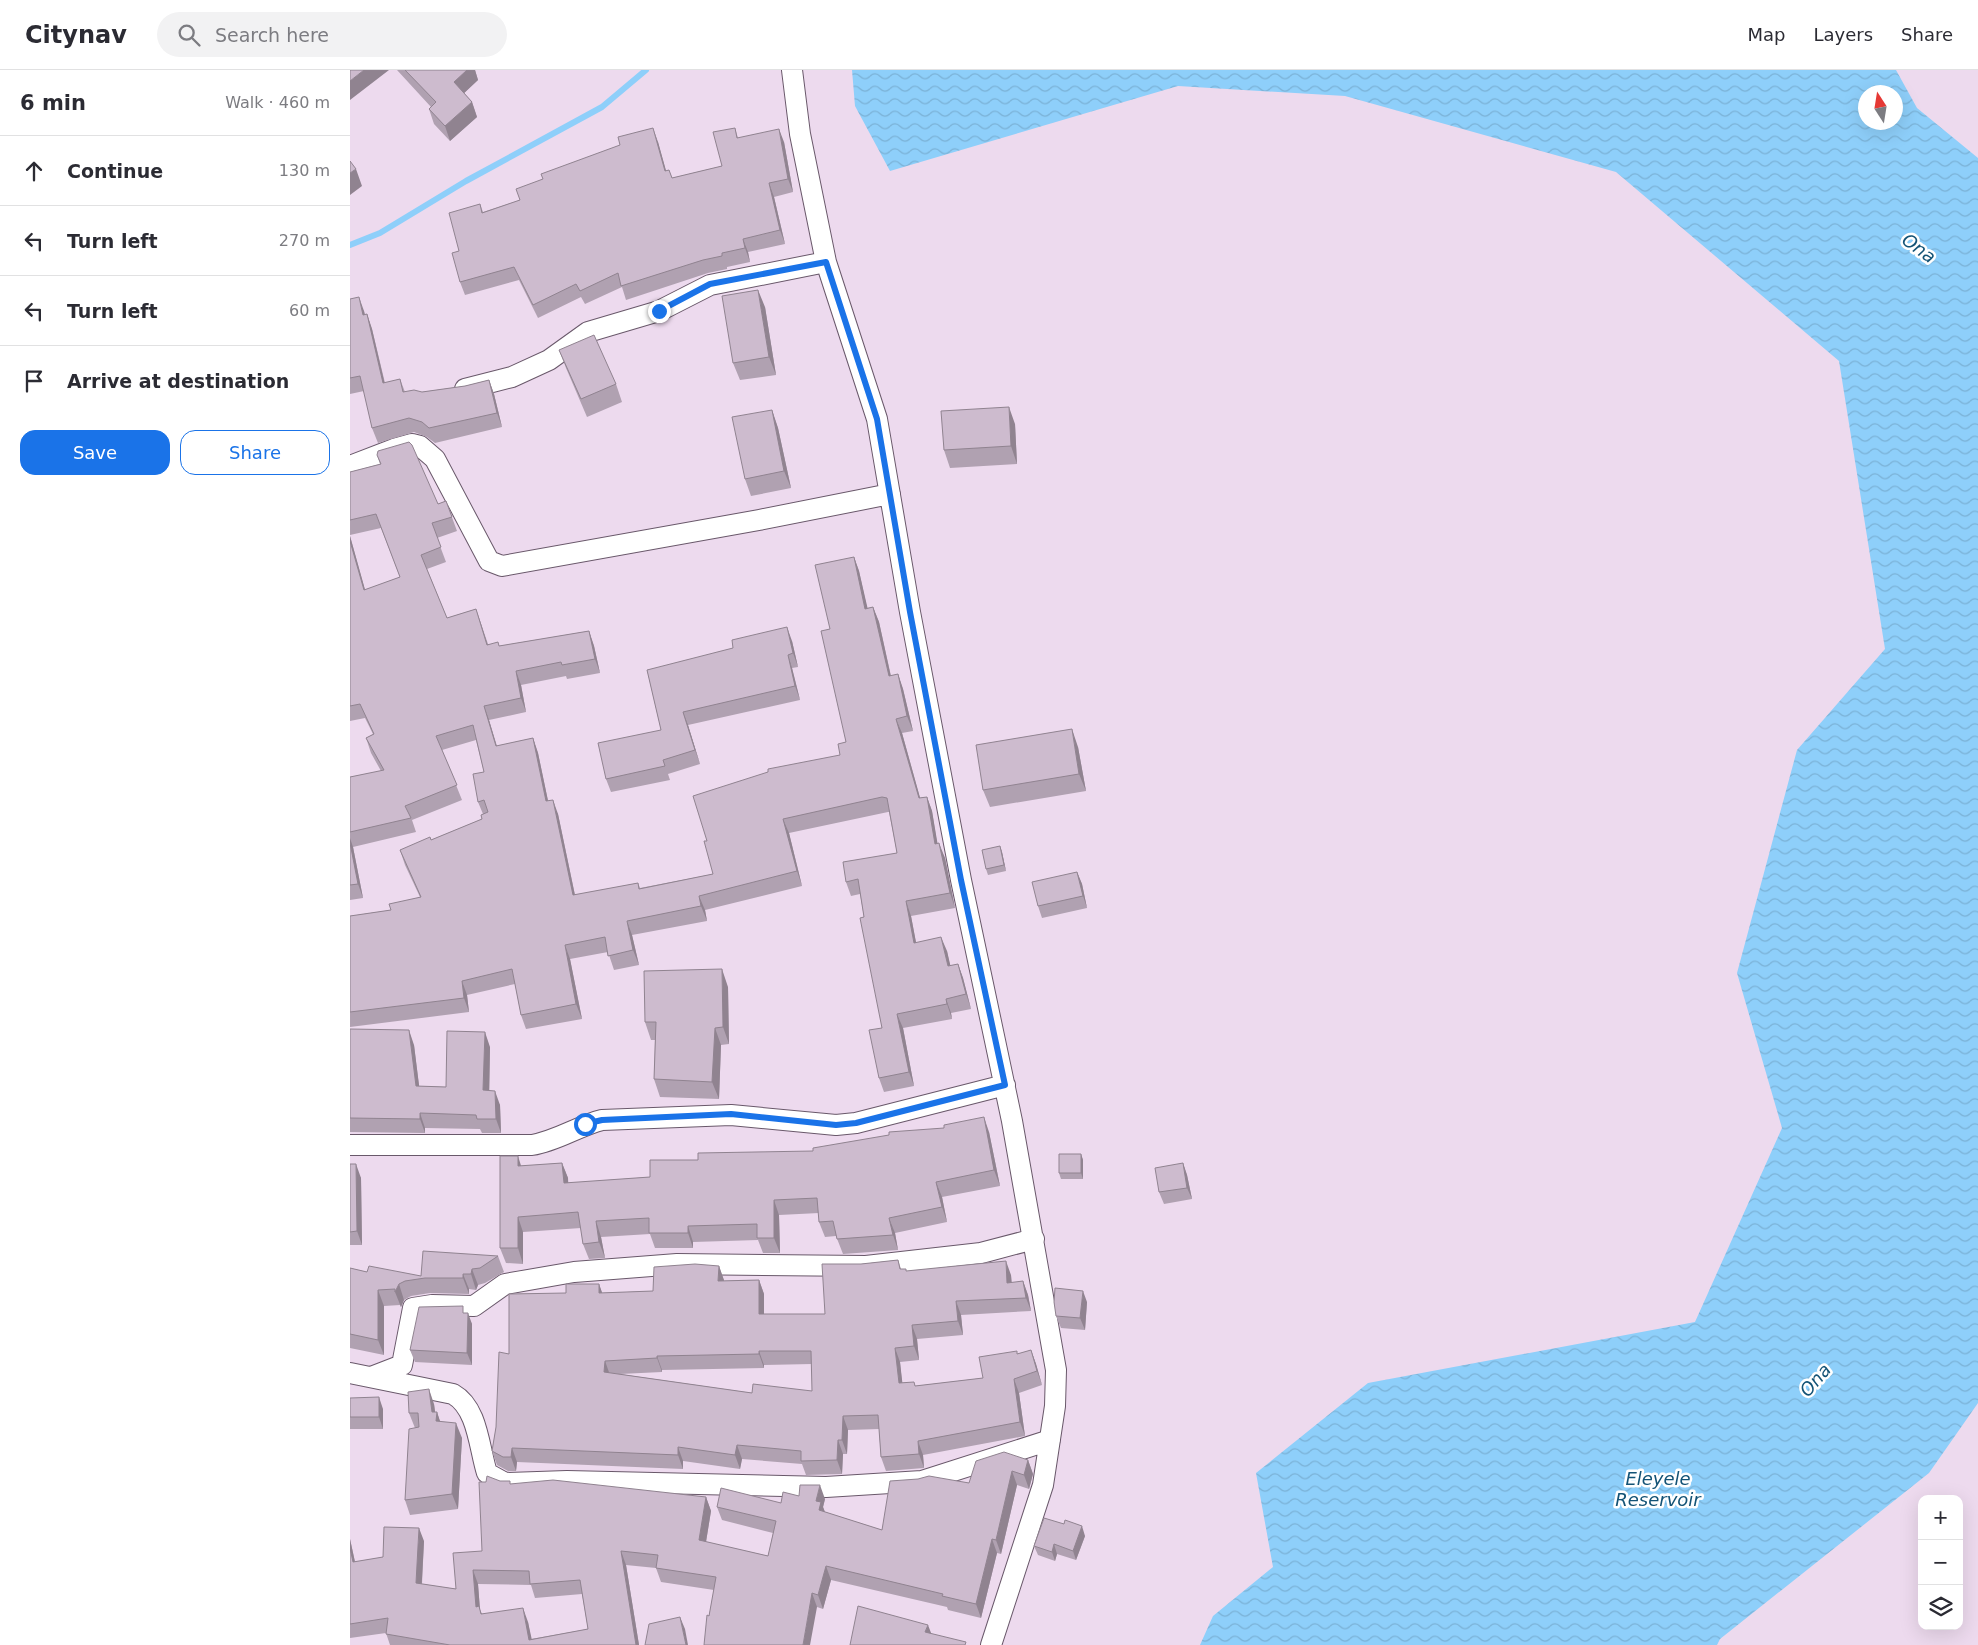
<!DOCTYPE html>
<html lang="en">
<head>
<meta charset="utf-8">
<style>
	body { margin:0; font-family:"DejaVu Sans",sans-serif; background:#f2f2f3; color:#2b2b33 }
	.controls { position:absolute; right:15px; bottom:15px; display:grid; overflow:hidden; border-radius:10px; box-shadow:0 5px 20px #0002 }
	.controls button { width:45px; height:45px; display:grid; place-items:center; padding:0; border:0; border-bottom:1px solid #e1e1e2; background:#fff; color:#2b2b33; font:25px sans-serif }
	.compass { position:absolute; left:1508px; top:15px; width:45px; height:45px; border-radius:50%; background:#fff; box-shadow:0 5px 20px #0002; rotate:348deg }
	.stop { position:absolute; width:15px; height:15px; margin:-11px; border:4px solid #1a73e8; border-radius:50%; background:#fff }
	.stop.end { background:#1a73e8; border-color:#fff; box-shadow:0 1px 5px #0008 }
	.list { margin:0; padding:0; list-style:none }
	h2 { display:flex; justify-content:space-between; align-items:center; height:65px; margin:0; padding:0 20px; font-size:21px }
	h2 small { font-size:16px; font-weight:400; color:#7c7c81 }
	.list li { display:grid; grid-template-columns:32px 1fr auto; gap:15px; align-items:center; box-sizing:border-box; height:70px; padding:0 20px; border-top:1px solid #e1e1e2 }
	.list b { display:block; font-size:19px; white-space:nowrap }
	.list em { font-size:16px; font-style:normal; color:#7c7c81 }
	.actions { display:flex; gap:10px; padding:15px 20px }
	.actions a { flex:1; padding:11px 0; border:1px solid #1a73e8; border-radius:15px; text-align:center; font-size:18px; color:#1a73e8 }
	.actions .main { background:#1a73e8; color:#fff }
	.icon { flex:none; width:28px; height:28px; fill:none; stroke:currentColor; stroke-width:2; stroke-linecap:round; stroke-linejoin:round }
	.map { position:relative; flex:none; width:1628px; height:1575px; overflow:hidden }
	header { display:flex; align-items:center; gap:30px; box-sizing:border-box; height:70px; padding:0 25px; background:#fff; border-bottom:1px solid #e1e1e2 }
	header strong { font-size:24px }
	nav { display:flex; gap:28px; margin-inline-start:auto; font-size:18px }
	.search { width:350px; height:45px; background:#f2f2f3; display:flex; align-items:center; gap:12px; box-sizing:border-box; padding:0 18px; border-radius:28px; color:#7c7c81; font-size:19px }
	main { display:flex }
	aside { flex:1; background:#fff }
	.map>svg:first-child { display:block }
	.water { fill:url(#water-waves); fill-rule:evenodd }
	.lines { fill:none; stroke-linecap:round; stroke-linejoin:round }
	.stream { stroke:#8ecffa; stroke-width:6 }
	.minor-casing { stroke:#69586a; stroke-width:22 }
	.minor { stroke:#fff; stroke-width:20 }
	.wall { fill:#b0a1b1; fill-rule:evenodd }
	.shaded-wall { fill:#908390 }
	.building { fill:#cdbbce; stroke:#908390; fill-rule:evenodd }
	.route { stroke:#1a73e8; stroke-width:6 }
	.labels { text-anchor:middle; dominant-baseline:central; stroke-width:5; stroke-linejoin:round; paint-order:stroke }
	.water-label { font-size:18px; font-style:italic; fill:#135376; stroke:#fff }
</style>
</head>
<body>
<header>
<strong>Citynav</strong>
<div class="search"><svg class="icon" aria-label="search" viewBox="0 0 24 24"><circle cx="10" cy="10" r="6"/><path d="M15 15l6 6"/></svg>Search here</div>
<nav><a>Map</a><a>Layers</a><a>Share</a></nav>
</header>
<main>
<aside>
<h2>6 min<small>Walk · 460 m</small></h2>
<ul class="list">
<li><svg class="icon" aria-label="ahead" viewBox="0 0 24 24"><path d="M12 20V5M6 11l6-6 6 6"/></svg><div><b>Continue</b></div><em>130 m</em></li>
<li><svg class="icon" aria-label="left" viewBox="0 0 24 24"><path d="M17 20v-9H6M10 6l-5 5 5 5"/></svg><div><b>Turn left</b></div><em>270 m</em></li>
<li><svg class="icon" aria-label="left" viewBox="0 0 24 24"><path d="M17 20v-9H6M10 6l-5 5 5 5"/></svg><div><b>Turn left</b></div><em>60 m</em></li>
<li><svg class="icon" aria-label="arrive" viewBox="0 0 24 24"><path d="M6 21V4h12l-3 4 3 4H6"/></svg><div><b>Arrive at destination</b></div></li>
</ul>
<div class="actions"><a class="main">Save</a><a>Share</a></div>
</aside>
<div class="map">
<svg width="1628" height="1575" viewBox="0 0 1628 1575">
	<defs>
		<pattern id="water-waves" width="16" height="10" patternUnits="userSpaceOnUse" patternTransform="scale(1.25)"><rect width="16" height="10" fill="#8ecffa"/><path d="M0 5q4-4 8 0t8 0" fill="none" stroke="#7bb2d7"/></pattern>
	</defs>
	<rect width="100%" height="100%" fill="#eddaee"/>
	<path class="water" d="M502,0h1044l21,38 61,50v1245l-49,70 -209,166 -3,6h-517l13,-29 60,-49 -17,-94 112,-90 327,-61 87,-194 -45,-155 60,-223 88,-101 -46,-288 -223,-189 -271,-76 -167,-10 -288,85 -35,-65zM1516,22h30v30h-30z"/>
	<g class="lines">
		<path class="stream" d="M0,175l30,-12 86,-52 136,-74 44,-37"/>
		<g class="minor-casing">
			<path id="minor" d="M442,0l8,64 26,128 51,157 33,193 51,268 51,241 44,249 -1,36 -12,79 -52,160
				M115,319l47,-12 37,-17 39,-28 71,-21 51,-26 116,-23
				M0,396l44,-17 18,-5 8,2 15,13 54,102 13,5 257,-46 131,-26
				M0,1075h182c25,-4 46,-19 70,-25l129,-5 105,10 20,-2 149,-38
				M0,1303l103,21c25,14 26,54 34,79l18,10 62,-2 259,6 96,-6 128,-41
				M21,1307l31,-12 11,-57 19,-3 42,1 31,-22 69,-12 103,-8 189,2 115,-13 53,-14"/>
		</g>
		<use href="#minor" class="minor"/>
	</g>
	<path class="wall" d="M47,0h78l3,10 -14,13 8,9 5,15 -27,24 -16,-17 -5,-15 2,-2z
		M385,58l3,10 46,4 9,50 -19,5 11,47 -37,8 2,10 -23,5v2l-19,4 -82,27 -4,-13 -37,17 -4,-7 -43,21 -19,-38 -54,15 -5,-13 20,-78 3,8 37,-12 138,-58 8,29 3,-1 3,8 50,-12z
		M0,229l14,12 1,4 2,-1 5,15 13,54 15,-4 5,13h17l43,-6 24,-6 5,14 8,33 -67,16 -8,-6 -13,-5 -36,11 -6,-15 -8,-37 -14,3z
		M415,237l11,68 -36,5 -7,-17z
		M209,280l57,34 6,18 -35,15 -21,-49z
		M422,340l6,18 13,60 -40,8 -6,-17z
		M665,354l2,40 -67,4 -6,-18z
		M27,385l61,49 8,-3 11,30 -20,7 9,24 -19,7 20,49 29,-9 12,35 11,2 90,-15 5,15 6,27 -33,6 -1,-3 -45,9 5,27 -37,8 8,26 36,-8 5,15 10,48 10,13 17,81 63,-12 2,5 73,-14 -6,-33 133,-86 6,-13 -16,-113 24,-72 5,14 8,37 6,-1 6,15 12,54 7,-2 5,15 10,42 -11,2 18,65 7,-1 5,14 5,32 8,15 10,50 -44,8 5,27 31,8 3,15 8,-2 5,14 8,31 -20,4 1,6 -49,9 11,58 -30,6 -5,-14 3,-50 -18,-111 -4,-23 -9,2 -5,-14 51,-29 -8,-41h-1l-99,21 13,53 -97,24 2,11 -75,14 7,30 -25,5 -6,-18 -38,7 12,60 -56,10 -5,-14 -6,-31 -48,11 2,17 -119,15v-111l41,-6 29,-13 -15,-32 -5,-15 31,-10 51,-21 1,-5 -5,-12 6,-30 -8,-32 -34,10 20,50 -50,20 4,12 -63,15 10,51 -13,2v-123l31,-6 -10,-18 -5,-15 7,-4 -8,-16 -15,3v-185l15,54 35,-13 -19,-49 -31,7v-63l30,-8z
		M442,571l6,26 -6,1 8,32 -112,25 12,39 -32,10 2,6 -59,12 -5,-13 55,-49 -14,-60z
		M728,677l8,44 -96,16 -7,-17z
		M650,776l2,6 4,19 -18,4 -2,-6z
		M727,802l5,12 5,24 -45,10 -4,-12z
		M378,917l1,57 -8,1 -2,54 -59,-2 -6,-18 1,-39h-4l-6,-18z
		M0,959l64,16 5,41 27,1 44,-40 -1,44 11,14 1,28h-19l-2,-4 -55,-1v5l-75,-1z
		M639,1062l11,54 -58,11 5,25 -52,11 3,17 -55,4 -7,-18 -11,1 -6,-15v-9l-40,2 1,38h-17l-5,-13 -65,2v6h-38l-5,-14 -49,3 4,21 -16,1 -6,-15 -2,-16 -58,4v32l-17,-1 -6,-15 21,-82 41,-3 6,15v5l82,-6 48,-17 115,-9z
		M731,1084l2,6v19h-22l-2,-6z
		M833,1093l4,12 5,24 -28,5 -5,-12z
		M0,1094l11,14 1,67h-12z
		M148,1186l6,16 -19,11 -7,2 -2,5 -7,-1v5l-39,-1 -19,3 -7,4 -3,7 -1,-2 -16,1v49l-34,-7v-80l17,4 54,4z
		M548,1190l3,9 6,2 104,4 1,8 11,-2 5,14 3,16 -70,4 2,20 -46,4 2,21 -19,2 2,21 14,3 67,-8 35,-24 13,-4 5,14 6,21 -23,8 6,43 -102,19 1,13 -38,3 -5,-14 -2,-28 -31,1 -1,24h-4l-1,20 -36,1 -4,-11 -60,-5 -2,10 -57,-8v8l-166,-7 -1,9h-8l-11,-6 -5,-14 17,-97 90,-70 3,9 51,-2 66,-25 5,15 35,-1 5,14v20h61l36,-50zM462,1294v27l-60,2 -132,-19 42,-2v-2l102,-2v-3z
		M737,1232l-2,28 -24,-2 -5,-12z
		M116,1243l6,11v41l-57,-3 -5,-12z
		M0,1328l33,11v20h-33z
		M84,1334l1,8h2l3,10 22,16 -4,71 -48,6 -5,-15 10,-72 -6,-15z
		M678,1390l5,14 -4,15 -12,-4 -16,69 -4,-1 -16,65 -33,-8 -1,-3 -116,-27 -8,29 -6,-2 -108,9 5,-26 -53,-8 -5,-14 -30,-3 13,80h-249l-4,-12 -36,5v-99l5,23 28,-5 41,-16 -2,43 34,5 26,-38 18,-70 11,3 195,13 5,14 -5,31 62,14 5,-23 -51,-13 -5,-13 64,-4 18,-7 26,3 -2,8 2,5 57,18 87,-47zM128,1514l53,1 4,13 47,-4 6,35 -57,10 -3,-17 -46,-8 -2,-4z
		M714,1454l21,12 -9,24 -19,-6 -2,7 -17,-6 -4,-9z"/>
	<path class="shaded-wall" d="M14,0h25l-39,30v-19z
		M117,0h8l3,10 -18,17 -6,-15z
		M122,32l5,15 -27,24 -5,-15z
		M303,58l5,14 12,43 -5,-14z
		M429,59l5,13 9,50 -5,-13z
		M6,99l6,17 -12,9v-22z
		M419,113l5,14 11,47 -5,-14z
		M393,169l5,13 2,10 -5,-14z
		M408,220l7,17 11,68 -7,-18z
		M9,227l5,14 4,19 -5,-15z
		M17,244l5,15 16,69 -5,-15z
		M139,310l5,14 8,33 -5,-14z
		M659,337l6,17 2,40 -6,-18z
		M422,340l6,18 13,60 -7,-17z
		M0,466l19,68 -5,-14 -14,-49z
		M504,487l5,14 12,52 -6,-14z
		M523,537l6,15 15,69 -5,-15z
		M126,539l5,15 11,35 -5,-14z
		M437,557l5,14 6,26 -5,-14z
		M239,561l5,15 6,27 -5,-14z
		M438,585l4,13 8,32 -5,-14z
		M166,601l5,14 5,27 -5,-14z
		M548,604l5,15 10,42 -6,-15z
		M134,636l5,14 12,41 -5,-15z
		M333,642l5,13 12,39 -5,-14z
		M546,649l6,14 22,79 -5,-14z
		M722,659l6,18 8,44 -7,-17z
		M183,668l5,15 13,62 -5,-14z
		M577,727l5,14 8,47 -5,-14z
		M203,730l5,14 20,96 -5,-15z
		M433,749l6,14 13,53 -5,-15z
		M0,768l3,9 10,51 -5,-14 -8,-41z
		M589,773l6,15 10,50 -5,-15z
		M650,776l2,6 4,19 -2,-6z
		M727,802l5,12 5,24 -4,-12z
		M349,826l6,14 2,11 -6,-15z
		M556,831l5,15 8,42 -5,-15z
		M277,851l5,14 7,30 -6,-15z
		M591,867l6,14 7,30 -6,-15z
		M215,875l5,14 12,60 -6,-15z
		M608,894l5,14 8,31 -5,-15z
		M372,899l6,18 1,57 -6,-17z
		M112,911l5,14 2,17 -5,-14z
		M596,929l5,14 1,6 -5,-15z
		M547,944l6,14 11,58 -5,-14z
		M365,958l6,17 -2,54 -7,-17z
		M59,960l5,15 7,56 -5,-15z
		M135,962l5,15 -1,58 -6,-15z
		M145,1021l5,14 1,28 -5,-14z
		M70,1043l5,15v5l-5,-14z
		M634,1047l5,15 11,54 -6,-16z
		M731,1084l2,6v19l-2,-6z
		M168,1086l5,16 -5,-6z
		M212,1093l6,15 1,20 -5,-15z
		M833,1093l4,12 5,24 -5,-11z
		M6,1094l5,14 1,67 -5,-14z
		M586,1112l6,15 5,25 -5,-15z
		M424,1130l5,15 1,38 -6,-15z
		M168,1147l5,15v32l-5,-16z
		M539,1148l6,15 3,17 -5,-15z
		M246,1151l5,16 4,21 -6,-16z
		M338,1156l5,16v6l-5,-15z
		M656,1191l5,14 1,22 -5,-14z
		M369,1196l5,14 -1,15 -5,-14z
		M122,1199l6,16 -2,5 -5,-16z
		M113,1204l6,15v5l-6,-16z
		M409,1210l5,14v34l-5,-14z
		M673,1211l5,14 3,16 -5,-13z
		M49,1214l5,16 -3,7 -6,-15z
		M249,1214l5,14 -5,-5z
		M28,1220l6,16v49l-6,-15z
		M733,1221l4,11 -2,28 -5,-12z
		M606,1231l5,14 2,20 -5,-14z
		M118,1243l4,11v41l-5,-12z
		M562,1255l5,14 2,21 -5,-14z
		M545,1278l5,14 4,35 -5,-14z
		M681,1280l5,14 6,21 -5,-14z
		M409,1281l5,14v3l-5,-14z
		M307,1286l5,14v2l-5,-14z
		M255,1291l5,14 -6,-3z
		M664,1309l5,14 6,43 -5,-14z
		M79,1319l5,15 2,15 1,-7 5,15v10l-10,-25z
		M29,1327l4,12v20l-4,-12z
		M493,1346l5,14 -1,24 -5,-14z
		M106,1353l6,15 -4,71 -6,-15z
		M488,1370l5,14 -1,20 -5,-14z
		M568,1371l5,14 1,13 -5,-14z
		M387,1375l5,14 -2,10 -5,-14z
		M328,1377l5,14v8l-5,-14z
		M162,1378l5,14 -1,9 -5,-14z
		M678,1390l5,14 -4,15 -5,-14z
		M662,1401l5,14 -16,69 -5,-14z
		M470,1415l5,14 -2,8 3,8 -2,9 -8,-23z
		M356,1427l5,14 -7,43 -5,-14z
		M732,1456l3,10 -9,24 -3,-9z
		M69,1458l5,13 -3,56 -5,-14z
		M0,1469l8,37 -5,-14 -3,-14z
		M642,1469l5,14 -16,65 -5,-14z
		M704,1474l3,10 -2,7 -3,-9z
		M271,1481l5,14 13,80h-3z
		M476,1496l5,14 -8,29 -5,-14z
		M123,1500l5,14 2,26 4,10 -8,-13z
		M462,1523l5,14 -7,38h-7z
		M173,1538l5,14 5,23 -4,-5z
		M330,1547l5,12 3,16h-2z
		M578,1555l5,13 -8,-6z"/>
	<path class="building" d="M0,0h14l-14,11z
		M55,0h62l-13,12 18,20 -27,24 -16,-17 7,-7z
		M303,58l12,43 4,-1 3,8 50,-12 -9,-34 22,-4 2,10 42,-9 9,50 -19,4 11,47 -37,9 2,9 -23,5v3l-19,4 -82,26 -3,-13 -38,18 -4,-7 -43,21 -19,-38 -54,15 -8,-29 7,-2 -10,-38 31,-9 2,9 38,-13 -4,-11 27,-10 -2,-5 79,-29 -2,-8z
		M0,91l6,8 -6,4z
		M408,220l11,67 -36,6 -11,-67z
		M9,227l4,18 4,-1 16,69 17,-4 3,13 11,-2 8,2 43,-6 24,-6 8,33 -68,15 -7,-6 -13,-4 -37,10 -12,-52 -10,2v-79z
		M244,265l22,49 -35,15 -22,-49z
		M659,337l2,39 -67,4 -3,-39z
		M422,340l12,61 -39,8 -13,-62z
		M59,372l3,3 26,59 8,-3 6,16 -20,6 9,24 -20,8 26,63 29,-9 11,36 11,-3 1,4 90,-15 6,28 -33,6 -1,-3 -45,9 5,27 -37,8 12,40 37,-8 13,63 7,-1 20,95 65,-12 1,6 74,-15 -9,-33h3l-14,-45 75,-24v-3l72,-14 -2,-11 8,-2 -25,-111 9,-2 -15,-64 39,-8 11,52 8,-2 16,69 9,-2 9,42 -11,3 23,79 8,-1 8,47 4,-1 11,50 -44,8 8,42 27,-6 7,29 10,-2 8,30 -20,5 1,5 -50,10 12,58 -30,6 -10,-48 13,-2 -22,-110 4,-1 -6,-38 -12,3 -3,-20 54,-9 -10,-55 -5,-1 -99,22 14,52 -98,25 2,10 -74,15 6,29 -25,6 -3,-19 -40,8 11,59 -55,11 -9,-46 -50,12 2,17 -114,14v-96l41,-6 -2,-6 32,-7 -21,-47 30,-13 1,3 51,-21 -1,-4 7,-3 -4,-12 -6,2 -5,-28 11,-2 -11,-47 -37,11 21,49 -52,21 6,12 -61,14v-55l34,-7 -18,-32 8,-4 -14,-30 -10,2v-165l14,49 36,-13 -24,-63 -26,6v-48l31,-8 -4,-9 1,-4z
		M437,557l6,26 -5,2 7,31 -112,26 12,38 -32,10 2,6 -59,13 -8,-36 63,-13 -14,-60 86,-22 -1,-8z
		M722,659l7,45 -96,16 -7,-45z
		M0,773l8,41 -8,1z
		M650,776l4,19 -18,4 -4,-19z
		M727,802l6,24 -45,10 -6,-24z
		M372,899l1,58 -8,1 -3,54 -58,-3 2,-57h-11l-1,-51z
		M0,959l59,1 7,56 30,1 1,-56 38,1 -2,58 12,1 1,28h-19l-1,-4 -56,-2v6l-70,-1z
		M634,1047l10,53 -58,12 6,25 -53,11 4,17 -56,4 -4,-18 -14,1 -2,-24 -43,2v38h-17v-14l-69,2v7h-39v-15l-53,3 3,21 -16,2 -5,-32 -60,5v31h-18v-92h18v10l44,-3 2,20 86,-6v-17h48v-7l115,-2v-3l76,-13v-3l55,-4v-3z
		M709,1084h22v19h-22z
		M833,1093l4,25 -28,4 -4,-24z
		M0,1094h6l1,67 -7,1z
		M73,1181l75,5 -18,12 -8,1 -1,5h-8v4h-38l-20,3 -6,3 -4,8v-3l-17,1v50l-28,-6v-66l17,4 2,-6 52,10z
		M548,1190l2,9h6v2l100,-10 1,22 16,-2 3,17 -70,3 2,20 -46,4 2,21 -19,2 4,35 15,-1 1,4 68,-8 -4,-21 38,-6v3l14,-4 6,21 -23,8 6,43 -102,19 1,13 -38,3 -3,-42 -35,1 -1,24h-4l-1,20 -36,1v-10l-64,-6 -2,10 -57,-8v8l-166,-7 -1,9h-8l-11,-6 4,-24 3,-75 10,2v-60l57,-1v-9h33v9l54,-2 1,-24 41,-3 24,2 -1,15 41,-1v34h66l-3,-50h39zM409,1281h52l1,40 -59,-7 -1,9 -148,-21 1,-11 52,-3v-2l102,-2z
		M705,1218l28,3 -3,27 -24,-2 -2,-14z
		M113,1236v7h5l-1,40 -57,-3 9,-43z
		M79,1319l3,23h5l-1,9 20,2 -4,71 -47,6 4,-71 10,-2 -1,-14h-9l-1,-21z
		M29,1327v20h-29v-19z
		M654,1382l24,8 -4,15 -12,-4 -16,69 -4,-1 -16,65 -34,-8 1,-2 -117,-28 -8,29 -6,-2 -9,52h-99l3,-30 2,1 7,-39 -60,-9 2,-13 -37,-4 15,94h-186l-64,-11 2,-16 -38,6v-76l3,14 30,-5 1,-30 35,1 -3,55 40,6 -3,-36 29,-2 -3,-69h7l1,-6 13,5h10v3l43,-4 153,17 -7,43 69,16 8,-35 -59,-14 4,-19 60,15 2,-11 16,4 1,-11h20l-4,16 5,1 -2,8 63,20 8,-49 28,-2 11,-3 40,7 7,-22zM123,1500l56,1 1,13 50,-4 8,49 -59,11 -6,-32 -42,6 -2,-8 -3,1z
		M694,1448l20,6 1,-4 17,6 -9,25 -19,-7 -2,8 -18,-6z
		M508,1536l70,19 -3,7 41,10 -1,3h-115z
		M330,1547l6,28h-41l4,-21z"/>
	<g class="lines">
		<path class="route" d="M235,1054l17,-4 129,-6 105,11 20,-2 149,-38 -44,-205 -51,-268 -33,-193 -51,-157 -116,22 -51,27"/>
	</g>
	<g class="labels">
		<g class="water-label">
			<text transform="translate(1569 178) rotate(36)">Ona</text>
			<text transform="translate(1465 1310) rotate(-49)">Ona</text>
			<text x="1308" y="1408">Eleyele<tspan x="1308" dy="21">Reservoir</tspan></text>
		</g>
	</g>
</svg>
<div class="controls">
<button>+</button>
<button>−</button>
<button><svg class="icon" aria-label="layers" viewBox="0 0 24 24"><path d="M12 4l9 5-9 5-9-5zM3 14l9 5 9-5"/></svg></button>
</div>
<svg class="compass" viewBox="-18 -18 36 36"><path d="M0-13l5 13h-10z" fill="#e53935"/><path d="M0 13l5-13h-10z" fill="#7c7c81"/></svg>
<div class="stop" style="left:235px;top:1054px"></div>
<div class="stop end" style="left:309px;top:241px"></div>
</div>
</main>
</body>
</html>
